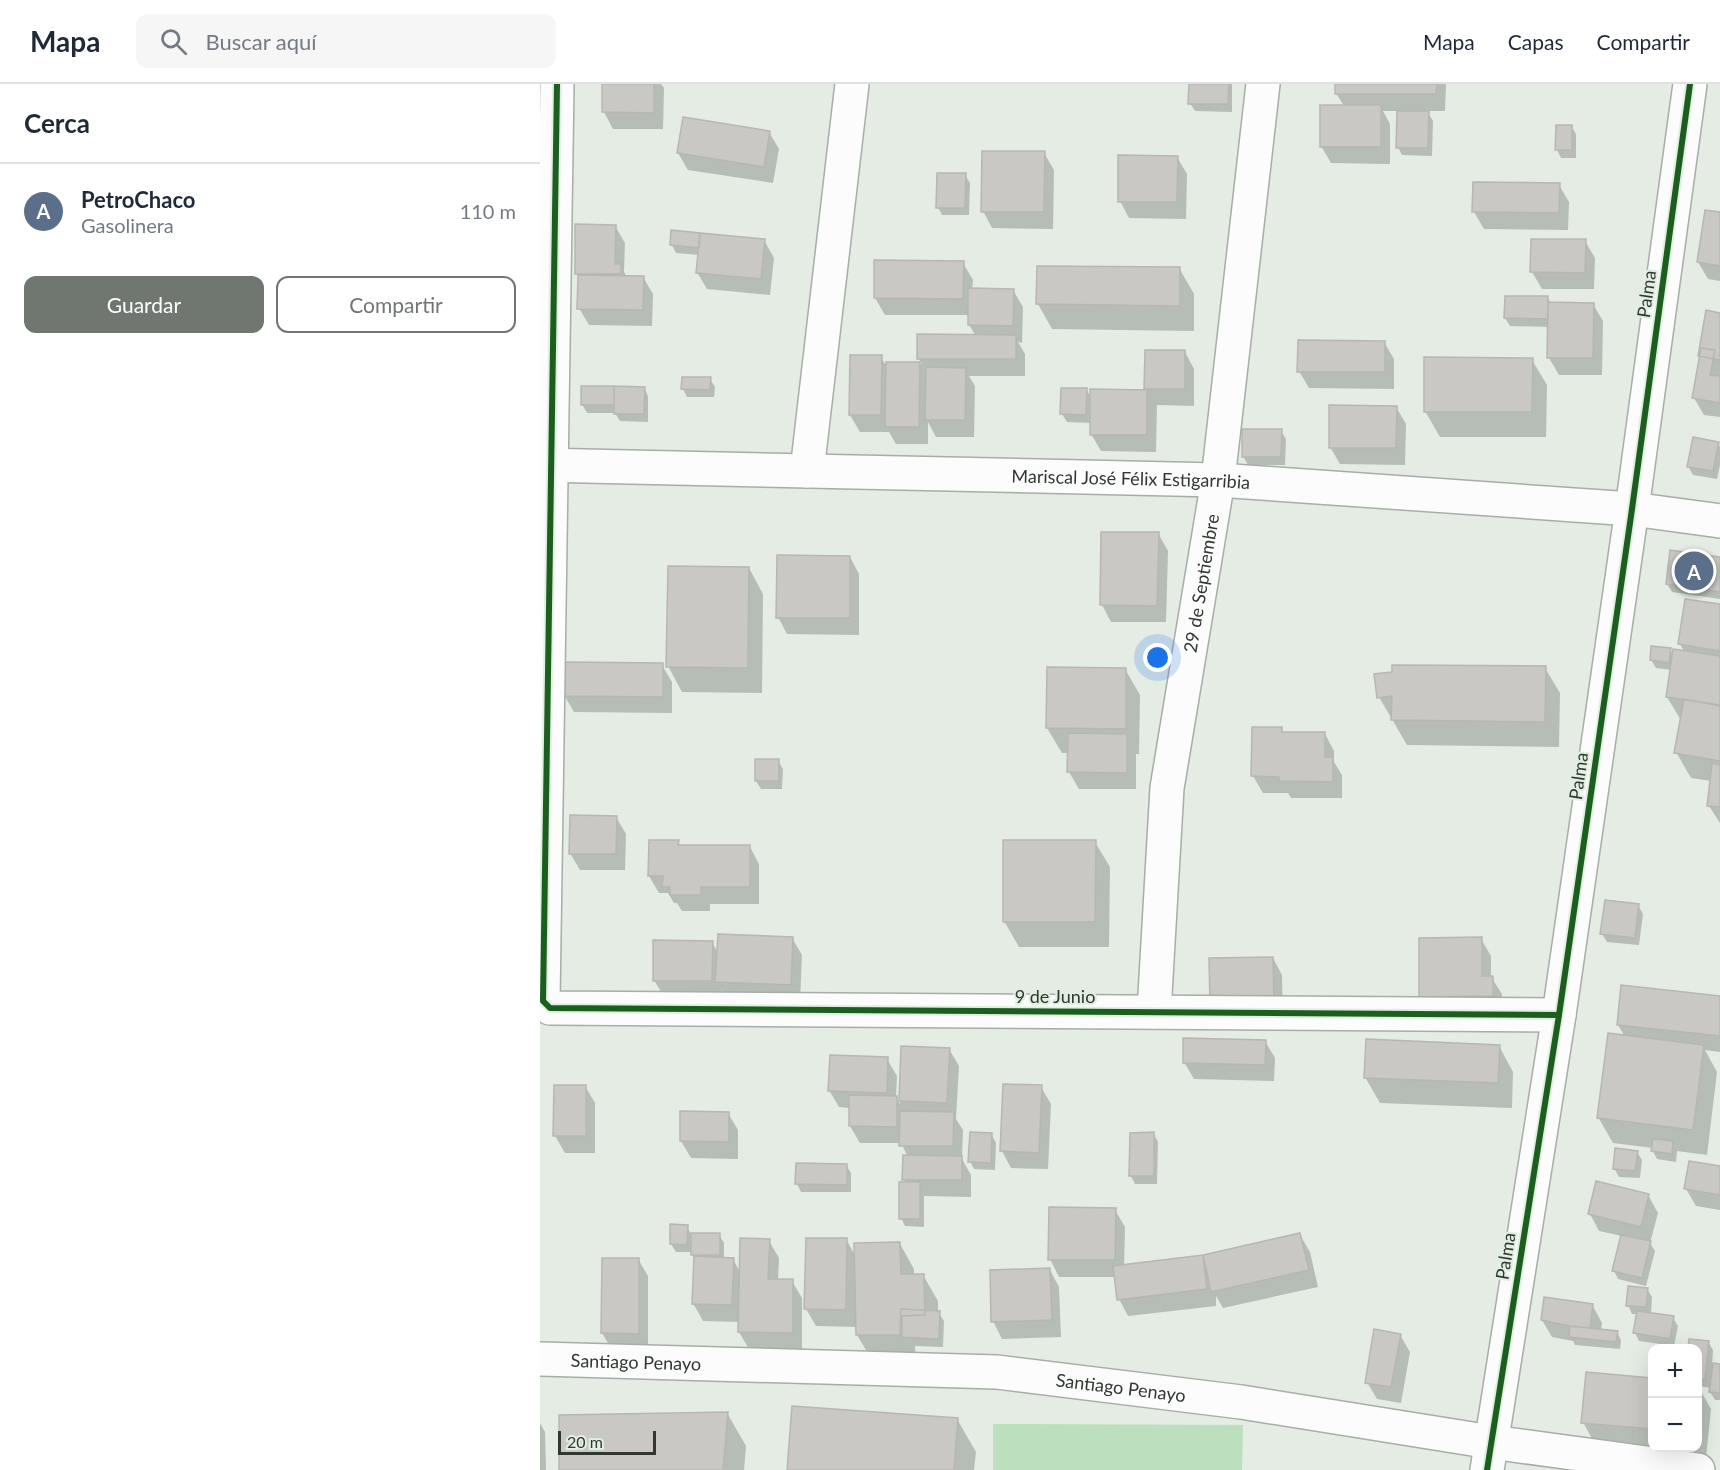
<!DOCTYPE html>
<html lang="es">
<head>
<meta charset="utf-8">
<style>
	body { margin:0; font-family:Lato,sans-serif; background:#f6f6f7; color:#1f2937 }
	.controls { position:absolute; right:18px; bottom:18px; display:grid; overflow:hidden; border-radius:12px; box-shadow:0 6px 24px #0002 }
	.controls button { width:54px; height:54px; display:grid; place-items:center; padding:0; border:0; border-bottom:2px solid #e0e1e3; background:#fff; color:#1f2937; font:30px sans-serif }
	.scale { position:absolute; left:18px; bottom:15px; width:98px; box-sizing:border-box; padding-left:6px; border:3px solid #313731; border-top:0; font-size:16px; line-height:21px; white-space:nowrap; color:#313731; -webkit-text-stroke:4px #e1efe0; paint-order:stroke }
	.you { position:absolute; left:618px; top:574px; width:21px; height:21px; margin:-15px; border:4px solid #fff; border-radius:50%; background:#1a73e8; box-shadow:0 0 0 9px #1a73e833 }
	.badge { display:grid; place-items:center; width:39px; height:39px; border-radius:50%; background:#707670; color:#fff; font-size:20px; font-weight:700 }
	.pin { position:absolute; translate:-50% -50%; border:3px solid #fff; box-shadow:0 2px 6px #0006 }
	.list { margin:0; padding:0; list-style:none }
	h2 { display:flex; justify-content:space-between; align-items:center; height:78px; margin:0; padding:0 24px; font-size:26px }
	h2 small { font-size:20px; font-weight:400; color:#747a83 }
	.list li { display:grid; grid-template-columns:39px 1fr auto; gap:18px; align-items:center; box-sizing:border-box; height:96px; padding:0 24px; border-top:2px solid #e0e1e3 }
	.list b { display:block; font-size:22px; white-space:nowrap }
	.list p { margin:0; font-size:20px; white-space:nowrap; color:#747a83 }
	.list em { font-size:20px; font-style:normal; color:#747a83 }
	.actions { display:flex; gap:12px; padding:18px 24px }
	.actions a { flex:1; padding:14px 0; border:2px solid #707670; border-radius:12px; text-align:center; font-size:21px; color:#707670 }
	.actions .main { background:#707670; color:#fff }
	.icon { flex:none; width:33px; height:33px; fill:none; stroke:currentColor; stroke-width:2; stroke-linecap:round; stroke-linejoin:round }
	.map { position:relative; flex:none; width:1180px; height:1386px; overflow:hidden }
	header { display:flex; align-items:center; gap:36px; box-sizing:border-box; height:84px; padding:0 30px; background:#fff; border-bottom:2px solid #e0e1e3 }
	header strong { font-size:28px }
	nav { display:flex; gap:33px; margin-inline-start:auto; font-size:21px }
	.search { width:420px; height:54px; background:#f6f6f7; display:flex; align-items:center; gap:15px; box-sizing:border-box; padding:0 21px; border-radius:12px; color:#747a83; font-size:22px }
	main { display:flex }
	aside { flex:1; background:#fff }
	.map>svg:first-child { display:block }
	.green { fill:#bcdfbd }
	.shadow { fill:#0003 }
	.building { fill:#c9c8c4; stroke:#b7b6b2; stroke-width:1.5 }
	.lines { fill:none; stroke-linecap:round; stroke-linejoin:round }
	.minor-casing { stroke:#a7ada7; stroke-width:36 }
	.tertiary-casing { stroke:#a7ada7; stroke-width:36 }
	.minor { stroke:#fbfcfb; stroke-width:33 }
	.tertiary { stroke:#fbfcfb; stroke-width:33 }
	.cycleway-casing { stroke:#e1efe0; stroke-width:10 }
	.cycleway { stroke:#1b5e20; stroke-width:6 }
	.labels { text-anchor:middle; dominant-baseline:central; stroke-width:4.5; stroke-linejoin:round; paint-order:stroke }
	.street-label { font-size:18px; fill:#313731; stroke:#e1efe0 }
</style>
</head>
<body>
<header>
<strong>Mapa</strong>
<div class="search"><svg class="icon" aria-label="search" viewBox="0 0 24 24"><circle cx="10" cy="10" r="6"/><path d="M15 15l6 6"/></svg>Buscar aquí</div>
<nav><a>Mapa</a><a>Capas</a><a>Compartir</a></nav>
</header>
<main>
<aside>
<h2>Cerca<small></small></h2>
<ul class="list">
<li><span class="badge" style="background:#5c6f8a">A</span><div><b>PetroChaco</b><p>Gasolinera</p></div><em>110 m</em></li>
</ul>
<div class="actions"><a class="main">Guardar</a><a>Compartir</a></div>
</aside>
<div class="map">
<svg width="1180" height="1386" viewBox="0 0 1180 1386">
	<rect width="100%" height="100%" fill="#e4ece4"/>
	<path class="green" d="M453,1340l250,1 -1,45h-249z"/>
	<path class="shadow" d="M64,0h57l3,4 -1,41h-50l-9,-17z
		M650,0h42v28l-37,-1 -5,-8z
		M796,0h110l-1,27h-18l6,10 -1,35 -30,-1 -4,-8v-36h-15l7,13v40l-59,-1 -10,-17 23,-40 -8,-13z
		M1031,42l5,8v24h-15l-4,-8z
		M229,48l10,17 -6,34 -85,-13 -10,-17z
		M504,69l10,17 -1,59 -61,-1 -9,-17z
		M637,73l10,17 -1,45 -57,-1 -9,-17z
		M425,91l5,8 -1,32h-27l-4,-8z
		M934,100l85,1 10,17 -1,28 -84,-1 -10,-17z
		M1167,128l13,2v67l-12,-2 -10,-17z
		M75,142l10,17 -1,29 3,5h16l10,17 -1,32 -63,-1 -10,-17v-30l-3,-5z
		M224,156l10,18 -4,37 -63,-6 -10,-17 2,-17 -23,-2 -4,-8z
		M1045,157l10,17 -1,31h-52l-10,-17z
		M423,179l10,17 -1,10h41l10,17 -1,36 -4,-1 7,12v22h-56l6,10 -1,51h-38l-8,-15v22h-32l-7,-12h-29l-10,-17 31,-58 4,7h37l-4,-6 58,-22 -7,-11v-10h-84l-10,-17z
		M639,184l15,26v37l-142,-2 -14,-25z
		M966,213l42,1 3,6h42l10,17 -1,54h-43l-10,-17 1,-31 -40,-1 -5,-8z
		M1167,228l13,2v103l-16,-2 -10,-17z
		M844,258l10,17v30l-85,-1 -10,-17z
		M607,268h38l9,17v37l-37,-1 -1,47 -55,-1 -10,-17v-11l-24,-1 -5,-8 24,-25 6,10 54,-8z
		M992,276l15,25 -1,52h-106l-15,-26z
		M170,295l5,8 -1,10h-27l-4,-8z
		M104,304l4,8v26l-28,-1 -5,-8h-28l-5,-9z
		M856,323l10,17 -1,41 -65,-1 -10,-17z
		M741,347l5,8 -1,26h-37l-5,-9z
		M1178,359l2,4v18l-3,14 -24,-4 -5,-9z
		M618,449l10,18 -2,71h-55l-9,-17z
		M1132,468l48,7v40l-48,-7 -5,-8z
		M310,473l9,17v61l-72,-1 -9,-17z
		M209,484l14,26 -1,99 -80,-1 -14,-26z
		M1146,516l34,5v218l-11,-17 2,-25 -20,-3 -15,-26 6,-30 -15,-25 5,-27 -16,-2 -5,-8 19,-10 4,6 11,-3 -5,-9z
		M122,581l10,17v31l-98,-1 -10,-17z
		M1005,584l15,25 -1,54 -152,-2 -28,-48z
		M585,585l15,26 -1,59h-3v35h-57l-10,-17v-19h-7l-15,-25z
		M741,645l3,5h41l9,17v11l8,13v23h-51l-3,-5h-25l-10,-17z
		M238,677l5,8 -1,20h-21l-5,-8z
		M76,733l10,17 -1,36h-45l-10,-17z
		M138,757l3,6h69l9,17v40h-49v7h-28l-5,-8h-3l-6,-10h-9l-10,-17z
		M555,758l15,25 -1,80h-90l-15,-26z
		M1098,821l5,9 -4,31 -32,-3 -5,-8z
		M252,854l10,17 -2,47 -73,-3 -5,-9 -1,8 -57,-1 -10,-17 58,-38 6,11z
		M941,855l10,17v21l11,17v19l-72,1 -10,-17z
		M733,874l9,17 1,44 -62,1z
		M1083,903l97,11v54l-15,-2 12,22 -10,83 -30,-4 -1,11 -19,-3 -4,-8v-3l-40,-5 -15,-26 27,-80 -7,-12z
		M725,957l10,17 -1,23 -80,-2 -10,-17z
		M959,962l14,26 -1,36 -132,-5 -15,-26z
		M363,964l46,1 10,17 -3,53 7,11 -1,29 9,16v22l-47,-1v31l-19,-1 -4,-8 5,-34 -2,-5 4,-22 -7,-14h-41l-10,-17 1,-18 -12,-1 -10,-17 58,-31 10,17 -1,21 4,7z
		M45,1002l10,17v50h-30l-10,-17z
		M501,1003l10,17 -3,65 -37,-1 -9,-17z
		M142,1029h46l10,17v29l-47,-1 -10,-17z
		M451,1050l5,9 -1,27 -21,-1 -4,-8z
		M614,1050l4,8 -1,42h-22l-4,-8z
		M1097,1068l5,8 -2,18 -21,-1 -5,-9z
		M1150,1078l30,5v43l-24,-4 -10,-17z
		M306,1081l5,8v19h-50l-4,-8z
		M1108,1111l10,18 -8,30 5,8 -9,35 -28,-7 -4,-8 8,-35 -23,-5 -9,-17z
		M575,1126l10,17 -1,40 80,-10 96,-22 10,17 8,35 -95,21 -7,-12v10l-88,10 -9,-17 -3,-22h-57l-9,-18z
		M147,1143l4,7 28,1 5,8v16h9l7,13 29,-31 10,17 -1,23h14l10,17v51h-53l-10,-17v-10l-36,-1 -10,-18 2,-43 -3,-8h-16l-5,-8z
		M306,1155l10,18 44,-13 14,25v6h9l15,26v11l6,9 -1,26 -28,-1 1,14h-44l-15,-25v-8l-41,-1 -10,-17z
		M98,1175l10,17v74h-36l-10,-17z
		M510,1186l9,17 2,50 -59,2 -9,-18z
		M1107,1205l5,8 -1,17 22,4 5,8 -4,20 -35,-5 -4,-8 3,-19h-6l-4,-9z
		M1053,1222l9,17 -1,8 16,1 4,8 -1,9 -45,-4 -2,-4 -21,-4 -10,-17z
		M860,1251l10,17 -9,51 -24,-4 -10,-17z
		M1150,1257l18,1 5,8 -1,15 8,1v34h-5l-5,-8 1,-4 -13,-2 13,23 -5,49 -109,-10 -14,-26 4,-49 65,6v69h46v-100h-8z
		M187,1329l19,33 -2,24h-184z
		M417,1335l19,33 -2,18h-186z
		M0,1339l5,9 1,38h-6z"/>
	<path class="building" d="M62,0h52v29l-52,-1z
		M649,0h40l-1,20h-40z
		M795,0h102l-1,10h-101z
		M780,21h61v42h-61z
		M857,27h32l-1,37h-32z
		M143,33l87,14 -6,36 -87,-14z
		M1016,41h16v25h-17z
		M442,67h63l-1,61h-63z
		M578,71l60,1 -1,46h-59z
		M397,89h29l-1,35h-29z
		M933,98l87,1 -1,30 -87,-1z
		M1165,126l15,2v54l-23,-4z
		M35,140l41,1 -1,39h6v10h-46z
		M131,146l29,3 -1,15 -29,-3z
		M160,149l65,6 -4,40 -65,-6z
		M991,155h55l-1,34 -55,-1z
		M334,176l90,1 -1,38 -89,-1z
		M497,182l143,1v39l-144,-2z
		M38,191l66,1 -1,34 -66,-1z
		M428,204l46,1 -1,37 -45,-1z
		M965,212h43v23l-44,-1z
		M1008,218l46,1 -1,55h-46z
		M1166,226l14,3v47l-22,-4z
		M377,250l99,1v24h-99z
		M758,256l87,1v31h-88z
		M1161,264l14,2 -5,25 10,1v27l-28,-5z
		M605,266h40v39h-41z
		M310,271h32l-1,60h-32z
		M884,273l109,1 -1,54h-108z
		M346,278h34l-1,65h-34z
		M386,283l40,1 -1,52h-40z
		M142,293h29l-1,13 -29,-1z
		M41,302h33v19h-33z
		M74,302l31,1 -1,27h-30z
		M521,304h26l-1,27 -26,-1z
		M550,305l57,1v45h-57z
		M789,321l68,1 -1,42h-67z
		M702,345h40l-1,28h-39z
		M1153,353l26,5 -6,29 -26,-4z
		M561,448h58l-2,74 -57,-1z
		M1130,466l50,7v35l-54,-8z
		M237,471l73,1v62h-74z
		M128,482l81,1 -1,101 -82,-1z
		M1145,515l35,5v47l-42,-7z
		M1111,562l20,2 -2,15 -19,-3z
		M1133,565l47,7v49l-54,-8z
		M24,578l99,1v34l-100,-1z
		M852,581l154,1 -1,56 -154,-2 1,-24 -15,2 -3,-24 18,-2z
		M507,583l79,1v61l-80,-1z
		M1144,615l36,7v55l-46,-8z
		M712,643h30v5h43v25h8v25l-54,-1v-4l-28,-1z
		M528,649l59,1v39l-60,-1z
		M215,675h24v22h-24z
		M1172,679l8,2v42l-13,-1z
		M30,731l47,1 -1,38h-47z
		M109,756h30l-1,5h72v42h-49v8h-31v-8h-8l1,-11h-15z
		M463,756h93l-1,82h-92z
		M1065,816l34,4 -4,34 -35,-4z
		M178,850l75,3 -2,48 -76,-3z
		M942,853v39h11v20l-74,1v-59z
		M113,856l60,1 -1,40h-59z
		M733,873l1,45 -64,1 -1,-45z
		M1081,901l99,11v40l-103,-11z
		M1068,949l96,12 -11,85 -96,-12z
		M643,954l83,2 -1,25 -82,-2z
		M826,955l134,6 -2,38 -134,-5z
		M361,962l49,2 -3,55 -48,-2z
		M290,971l58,2 -1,36 -59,-2z
		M463,1000l39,1 -3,68 -39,-2z
		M14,1001h32v51h-33z
		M309,1011l48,1v31l-48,-1z
		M140,1027l49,1v30l-49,-1z
		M360,1027l54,1 -1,34h-54z
		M430,1048l22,1 -1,30 -23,-1z
		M614,1048v44h-25l1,-43z
		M1113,1055l20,2 -1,13 -21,-3z
		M1075,1064l23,3 -3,20 -22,-2z
		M363,1071l59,1v24h-60z
		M1149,1077l31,5v29l-36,-6z
		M256,1079l51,1v21l-52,-1z
		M1056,1097l53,13 -8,33 -53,-13z
		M359,1098h21v37h-21z
		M509,1123l67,1 -1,52h-67z
		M130,1140l18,1 -1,20 -17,-1z
		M151,1149h29v22h-29z
		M760,1149l9,37 -98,22 -8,-37z
		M1081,1151l30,6 -9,37 -30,-7z
		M200,1154l30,1 -2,40h25v54l-55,-1z
		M266,1154h41l-1,72 -42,-1z
		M360,1158l1,32h23l1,41 -23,1v19h-46l-2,-92z
		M663,1171l4,34 -90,11 -4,-34z
		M154,1172l40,2 -2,47 -40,-1z
		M62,1174h37v76l-38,-1z
		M510,1184l2,52 -61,2 -1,-52z
		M1088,1202l20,2 -2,19 -20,-1z
		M1004,1213l49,7 -3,24 -20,-2 -29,-6z
		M361,1225l39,2 -1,28 -39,-2z
		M1097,1227l37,5 -4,23 -37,-6z
		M1030,1242l48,5 -2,11 -47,-5z
		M834,1245l27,5 -10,53 -26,-4z
		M1149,1255l20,2 -4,39 -7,-1v-31h-10z
		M1173,1279l7,1v29l-11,-1z
		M1046,1288l66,6v51l-71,-6z
		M252,1322l166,12 -4,52h-167z
		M188,1328l-5,58h-164v-55z"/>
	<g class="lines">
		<g class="minor-casing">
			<g id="minor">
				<path d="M17,0l-14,917 7,7 1009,7"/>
				<path d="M267,387l45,-387"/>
				<path id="s1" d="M614,928l13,-224 51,-308 45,-396"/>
				<path id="s2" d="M0,1275l457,13 244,30 250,40 207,28"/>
			</g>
		</g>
		<g class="tertiary-casing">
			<g id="tertiary">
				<path id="s3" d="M0,381l678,15 414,29 88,12"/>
				<path d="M947,1386l72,-455 73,-506 58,-425"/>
			</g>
		</g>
		<use href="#minor" class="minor"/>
		<use href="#tertiary" class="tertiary"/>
		<g class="cycleway-casing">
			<path id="cycleway" d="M17,0l-14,917 7,7 1009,7
				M947,1386l72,-455 73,-506 58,-425"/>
		</g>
		<use href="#cycleway" class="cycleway"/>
	</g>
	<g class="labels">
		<g class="street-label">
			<text transform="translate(1106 210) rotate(-82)">Palma</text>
			<text stroke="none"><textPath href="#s3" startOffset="591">Mariscal José Félix Estigarribia</textPath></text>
			<text stroke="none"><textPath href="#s1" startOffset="432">29 de Septiembre</textPath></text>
			<text transform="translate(1038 692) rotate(-82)">Palma</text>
			<text x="515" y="912">9 de Junio</text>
			<text transform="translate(965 1172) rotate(-81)">Palma</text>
			<text stroke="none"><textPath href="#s2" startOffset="96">Santiago Penayo</textPath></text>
			<text stroke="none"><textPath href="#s2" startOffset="582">Santiago Penayo</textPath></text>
		</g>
	</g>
</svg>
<div class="controls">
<button>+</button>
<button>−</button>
</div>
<div class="scale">20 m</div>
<div class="you"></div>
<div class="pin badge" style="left:1154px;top:487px;background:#5c6f8a">A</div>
</div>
</main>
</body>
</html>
